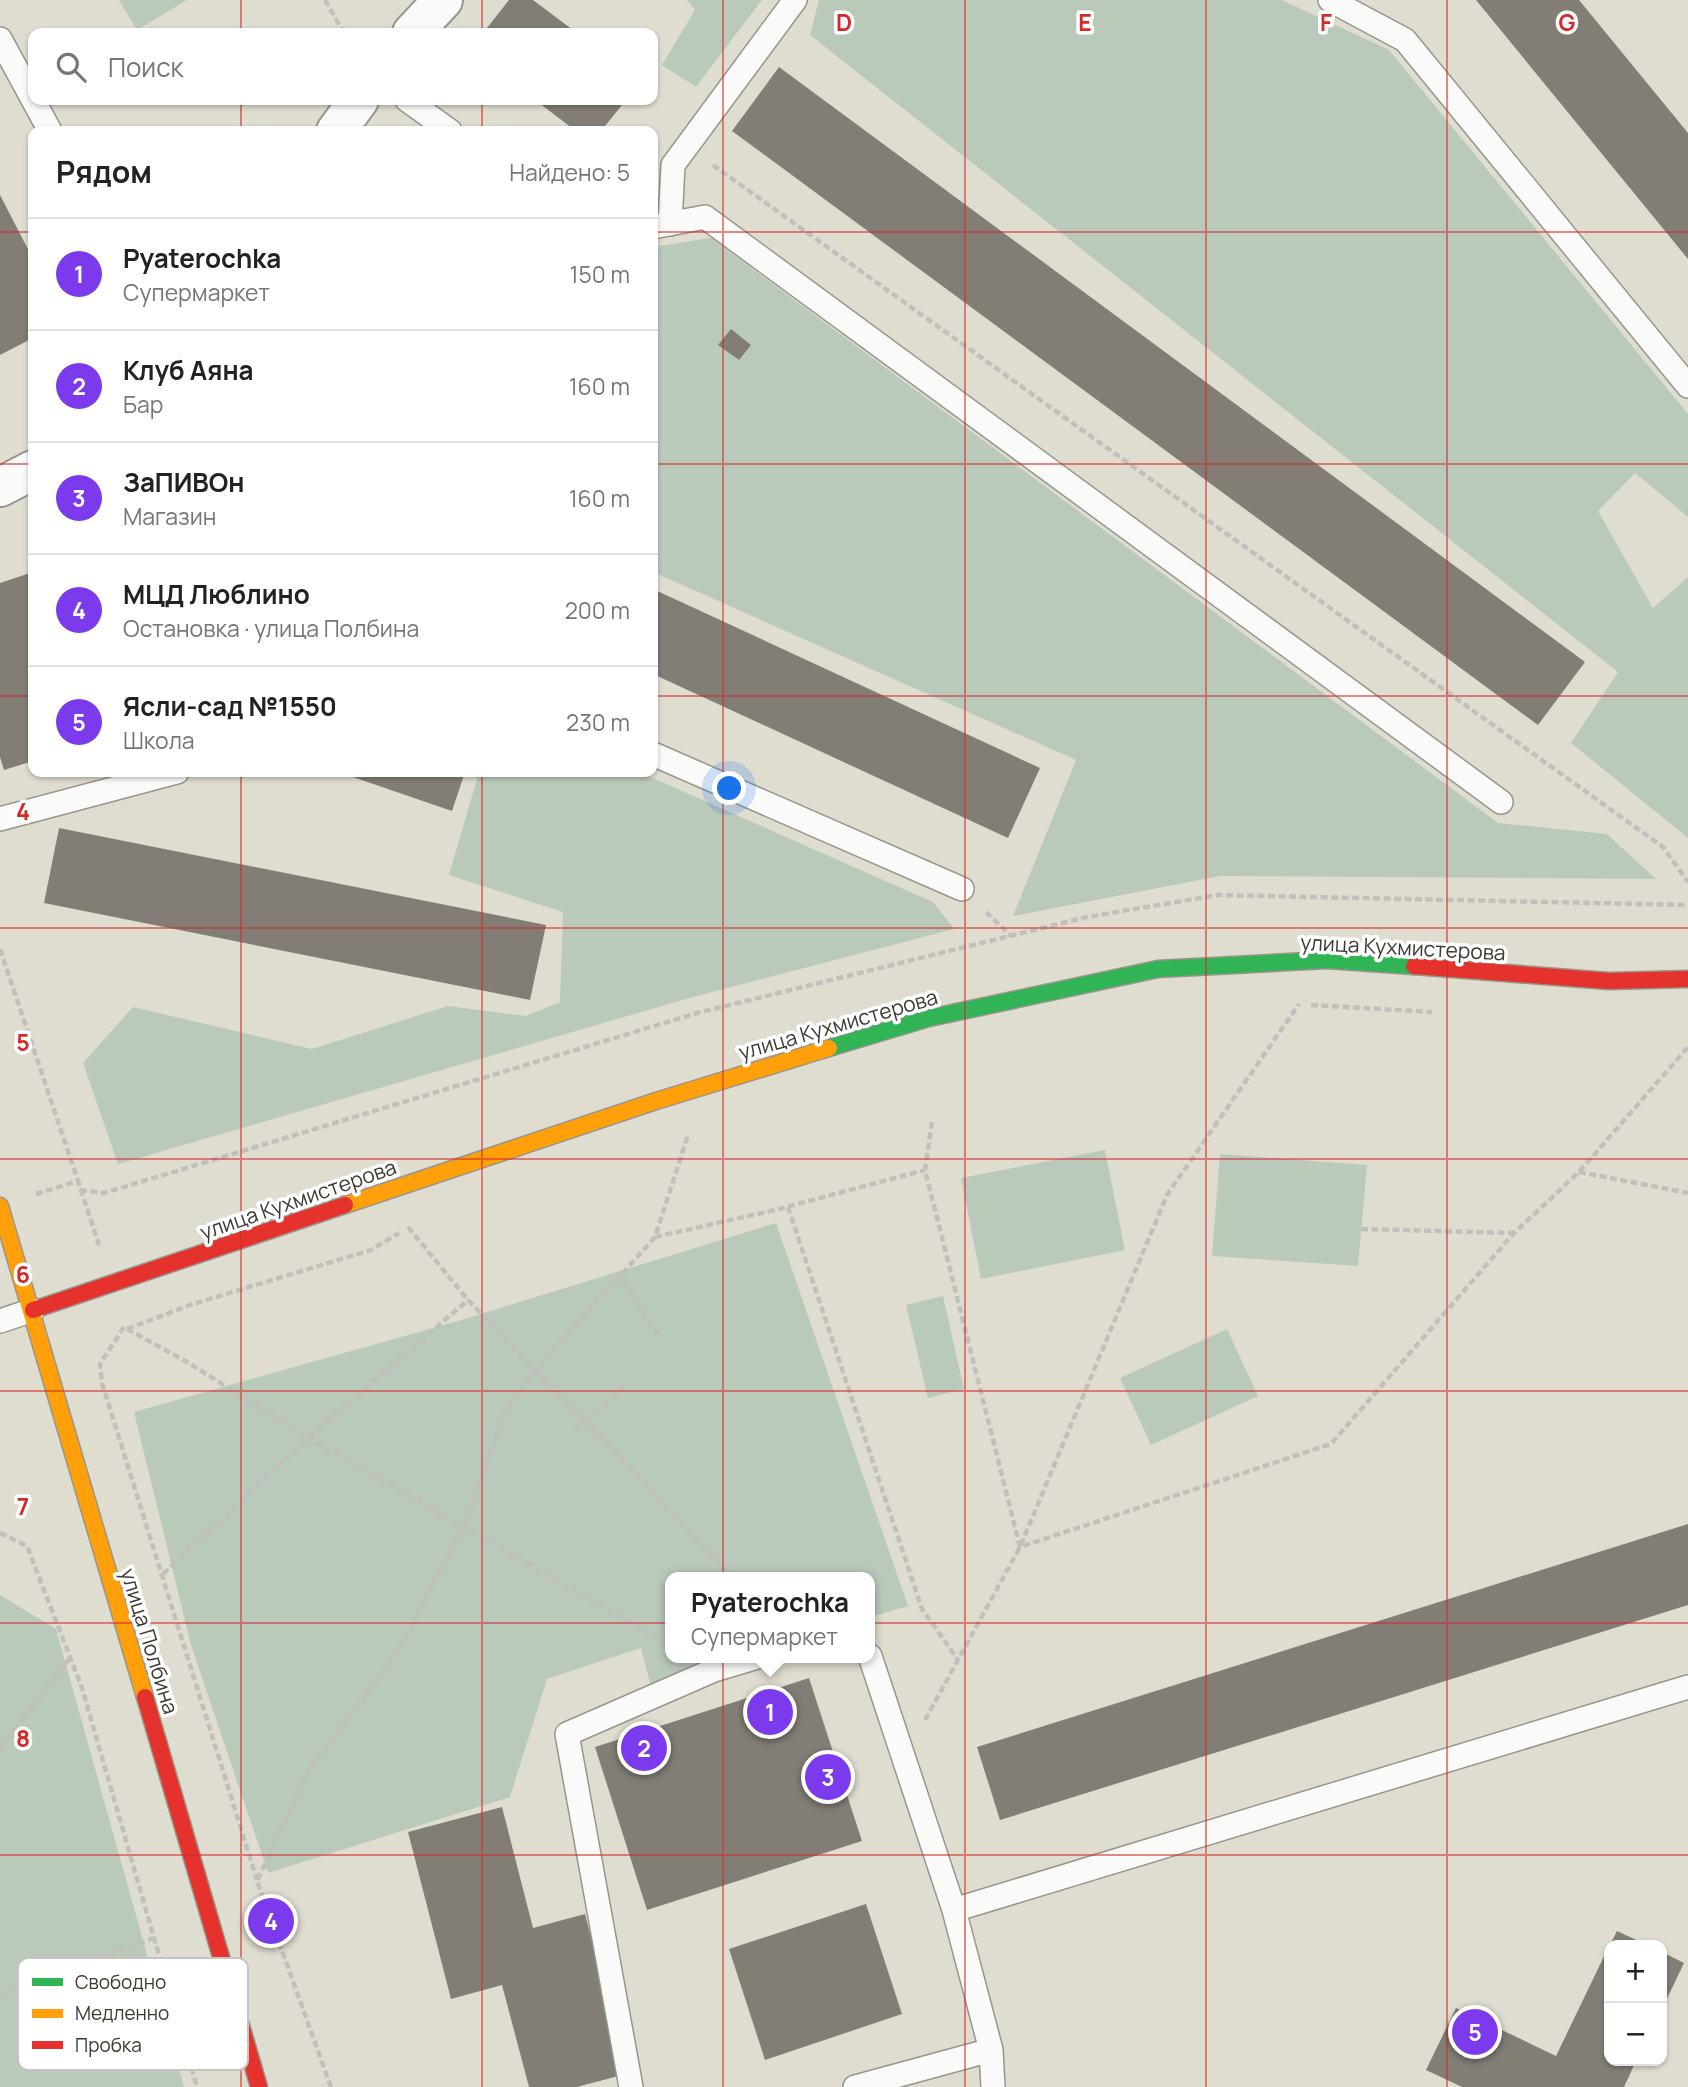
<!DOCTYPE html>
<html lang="ru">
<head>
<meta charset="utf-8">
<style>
	body { margin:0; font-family:Manrope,sans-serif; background:#f6f6f6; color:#222 }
	.controls { position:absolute; right:21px; bottom:21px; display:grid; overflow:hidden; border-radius:14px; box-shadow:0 2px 5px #0004 }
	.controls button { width:63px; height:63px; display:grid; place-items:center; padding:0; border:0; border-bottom:2px solid #e0e0e0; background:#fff; color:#222; font:35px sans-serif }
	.you { position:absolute; left:730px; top:789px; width:24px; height:24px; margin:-18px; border:5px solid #fff; border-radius:50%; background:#1a73e8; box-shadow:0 0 0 10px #1a73e833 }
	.badge { display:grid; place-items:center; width:46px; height:46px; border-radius:50%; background:#7c3aed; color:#fff; font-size:23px; font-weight:700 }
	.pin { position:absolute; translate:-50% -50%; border:4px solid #fff; box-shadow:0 2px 7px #0006 }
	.popup { position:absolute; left:665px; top:1572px; width:210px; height:91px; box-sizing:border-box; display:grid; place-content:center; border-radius:14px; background:#fff; filter:drop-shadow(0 2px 5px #0005); font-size:23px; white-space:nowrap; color:#767676 }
	.popup b { font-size:26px; color:#222 }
	.popup::after { content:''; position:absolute; left:50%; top:100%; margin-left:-14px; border:14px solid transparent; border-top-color:#fff }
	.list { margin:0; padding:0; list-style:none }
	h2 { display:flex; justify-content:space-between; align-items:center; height:91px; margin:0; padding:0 28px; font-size:30px }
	h2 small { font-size:23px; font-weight:400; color:#767676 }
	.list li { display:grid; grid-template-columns:46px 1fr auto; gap:21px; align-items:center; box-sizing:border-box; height:112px; padding:0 28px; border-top:2px solid #e0e0e0 }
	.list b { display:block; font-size:26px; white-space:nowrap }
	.list p { margin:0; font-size:23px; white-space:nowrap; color:#767676 }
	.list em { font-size:23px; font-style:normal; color:#767676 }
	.icon { flex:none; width:38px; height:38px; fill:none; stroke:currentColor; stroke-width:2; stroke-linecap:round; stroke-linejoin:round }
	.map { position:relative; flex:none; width:1688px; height:2087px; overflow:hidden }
	.search { position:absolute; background:#fff; box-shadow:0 2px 5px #0004; left:28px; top:28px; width:630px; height:77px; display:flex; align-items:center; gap:18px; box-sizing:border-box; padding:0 24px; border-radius:14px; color:#767676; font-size:26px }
	.panel { position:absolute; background:#fff; box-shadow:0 2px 5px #0004; left:28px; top:126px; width:630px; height:651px; border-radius:14px }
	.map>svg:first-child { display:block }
	.green { fill:#bacaba }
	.building { fill:#827e75 }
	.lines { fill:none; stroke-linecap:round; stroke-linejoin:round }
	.lane-casing { stroke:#98968c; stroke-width:26 }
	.street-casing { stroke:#98968c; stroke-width:42 }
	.fast-casing { stroke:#98968c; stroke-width:19 }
	.slow-casing { stroke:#98968c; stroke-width:19 }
	.jam-casing { stroke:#98968c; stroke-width:19 }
	.path { stroke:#c1c0bc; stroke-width:4.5; stroke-dasharray:7 3.5; stroke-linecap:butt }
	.lane { stroke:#fafaf8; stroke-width:23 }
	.street { stroke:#fafaf8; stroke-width:38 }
	.fast { stroke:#30b455; stroke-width:16 }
	.slow { stroke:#ff9f0a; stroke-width:16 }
	.jam { stroke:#e5322d; stroke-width:16 }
	.grid { fill:none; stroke:#d62828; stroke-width:2; stroke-opacity:0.55 }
	.labels { text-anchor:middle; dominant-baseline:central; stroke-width:7; stroke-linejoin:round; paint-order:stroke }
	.street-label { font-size:21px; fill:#3d3b31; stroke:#fff }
	.key { fill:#fff; stroke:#c5c4c1; stroke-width:2 }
	.key-label { font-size:19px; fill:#3d3b31 }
	.grid-label { font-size:23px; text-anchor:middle; font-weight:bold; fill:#d62828; stroke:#fff; stroke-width:7; stroke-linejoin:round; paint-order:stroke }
</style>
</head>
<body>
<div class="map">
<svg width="1688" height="2087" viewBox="0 0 1688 2087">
	<rect width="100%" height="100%" fill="#dfddcf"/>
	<path class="green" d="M119,0h68l-50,30z
		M687,0h75l-66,87 -34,-22 33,-55z
		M819,0h463l107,50 299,364v103l-53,-44 -37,38 55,97 35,-31v261l-117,-95 47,-71 -808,-637z
		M711,238l787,585 109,11 49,45 -436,-3 -207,40 63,-156 -423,-188v-325z
		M479,772h160l294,130 21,27 -261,68 -575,167 -35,-101 50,-56 179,42 136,-43 78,10 34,-14 3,-90 -114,-37z
		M1105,1150l20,100 -144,29 -20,-101z
		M1220,1154l147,11 -9,101 -146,-10z
		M776,1223l132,383 -38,11v-40h-200v81h64l-84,25 -9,-35 -94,31 -37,118 -242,76 -77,-228 -57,-233 324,-91z
		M943,1296l21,93 -36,9 -22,-93z
		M1227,1329l31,67 -107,49 -31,-67z
		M0,1595l56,34 128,458h-184z"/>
	<path class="building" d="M509,0h24l44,33h-94z
		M1476,0h103l109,133v126z
		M779,67l806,595 -47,63 -806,-594z
		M535,100h91l-25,31h-25z
		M0,195l33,64v79l-33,17z
		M731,329l20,16 -12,15 -21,-15z
		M33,572v189l-29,9 -4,-13v-174z
		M653,589l387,179 -32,70 -355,-164z
		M351,772h114l-13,39 -102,-35z
		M59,828l487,97 -16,75 -486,-97z
		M1688,1524v81l-688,215 -23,-73z
		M809,1678l53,163 -215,69 -52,-163z
		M502,1807l31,121 52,-14 41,160 -49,13h-48l-27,-102 -51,14 -43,-167z
		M866,1904l36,110 -137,46 -36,-111z
		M1617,1931l30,14h-37z
		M1609,1946v115h27l-12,26h-162l-36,-17 30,-62 100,48z
		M1662,1952l22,11 -22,46z"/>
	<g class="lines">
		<g class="lane-casing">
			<path id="lane" d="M1330,0l75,40 283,346
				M0,39l50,92
				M407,100l43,31
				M670,224l3,-59 122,-165
				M653,227l52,-10 796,585
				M653,754l309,135
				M0,819l177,-47
				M0,1321l33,-11
				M954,1910l734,-223
				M991,2050l2,37
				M631,2087l-64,-353 147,-64 40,-12
				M855,2087l136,-37 -37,-140 -84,-254"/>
		</g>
		<g class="street-casing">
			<path id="street" d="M412,33l31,-33
				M336,131l23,-31
				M0,487l33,-17"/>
		</g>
		<g class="fast-casing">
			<path id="fast" d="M829,1048l100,-30 229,-49 169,-9 87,6"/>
		</g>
		<g class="slow-casing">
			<path id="slow" d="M345,1205l311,-104 173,-53
				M0,1206l145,491"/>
		</g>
		<g class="jam-casing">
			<path id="jam" d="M1414,966l195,15 79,-2
				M33,1310l312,-105
				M145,1697l114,390"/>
		</g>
		<path class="path" d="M325,0l19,33
			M713,165l950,682 25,35
			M986,912l25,24
			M0,949l78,232
			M1311,1005l121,7
			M932,1122l-7,48 95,377 311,-103 183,-211 65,-61 109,-125
			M1579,1172l109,21
			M80,1190l24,3 593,-180 390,-96 131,-22 470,10
			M36,1194l42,-13 21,64
			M788,1207l134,402 36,51
			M408,1227l60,73 266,277
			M1361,1229l152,4
			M655,1237l120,-27 150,-40
			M620,1276l38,58
			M124,1327l-24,37 2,19 155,497
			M127,1329l63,-24 181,-55 28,-17
			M127,1329l60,33 121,76 362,207
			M574,1433l52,-50
			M0,1533l27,13 55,142 115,399
			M163,1574l145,-136 160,-138
			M925,1720l95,-173 147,-352 132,-191
			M0,1748l70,-90
			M0,1994l154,-56
			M331,2087l-74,-206 54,-115 84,-110 69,-130 40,-112 33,-45 118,-132 33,-102"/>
		<use href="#lane" class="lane"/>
		<use href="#street" class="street"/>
		<use href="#fast" class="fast"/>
		<use href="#slow" class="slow"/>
		<use href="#jam" class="jam"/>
	</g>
	<path class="grid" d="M241,0v33M482,0v33M723,0v2087M965,0v2087M1206,0v2087M1447,0v2087M241,100v31M482,100v31M0,232h33M653,232h1035M0,464h33M653,464h1035M0,696h33M653,696h1035M241,772v1315M482,772v1315M0,928h1688M0,1159h1688M0,1391h1688M0,1623h1688M0,1855h1688"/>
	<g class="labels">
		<g class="street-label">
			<text transform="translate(1403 947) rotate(3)">улица Кухмистерова</text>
			<text transform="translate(838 1024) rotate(-16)">улица Кухмистерова</text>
			<text transform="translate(298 1199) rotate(-19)">улица Кухмистерова</text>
			<text transform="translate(150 1641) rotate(73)">улица Полбина</text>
		</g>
	</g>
	<rect x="18" y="1958" width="230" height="112" rx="10" class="key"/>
	<rect x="32" y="1978" width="31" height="8" fill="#30b455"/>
	<rect x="32" y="2009" width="31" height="9" fill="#ff9f0a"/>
	<rect x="32" y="2041" width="31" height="8" fill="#e5322d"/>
	<g class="key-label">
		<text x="75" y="1989">Свободно</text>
		<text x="75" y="2020">Медленно</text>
		<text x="75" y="2052">Пробка</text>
	</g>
	<g class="grid-label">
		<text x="844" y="31">D</text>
		<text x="1085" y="31">E</text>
		<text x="1326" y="31">F</text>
		<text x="1567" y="31">G</text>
		<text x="23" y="820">4</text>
		<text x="23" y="1051">5</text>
		<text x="23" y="1283">6</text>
		<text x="23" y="1515">7</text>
		<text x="23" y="1747">8</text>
	</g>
</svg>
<div class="controls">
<button>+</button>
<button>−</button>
</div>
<div class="you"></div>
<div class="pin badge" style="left:770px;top:1712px">1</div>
<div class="popup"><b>Pyaterochka</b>Супермаркет</div>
<div class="pin badge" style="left:644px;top:1748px">2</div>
<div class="pin badge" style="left:828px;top:1777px">3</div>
<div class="pin badge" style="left:271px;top:1921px">4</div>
<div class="pin badge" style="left:1475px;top:2032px">5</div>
<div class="search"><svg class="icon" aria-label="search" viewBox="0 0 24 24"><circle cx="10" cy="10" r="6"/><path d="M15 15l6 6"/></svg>Поиск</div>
<section class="panel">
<h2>Рядом<small>Найдено: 5</small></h2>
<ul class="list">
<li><span class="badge">1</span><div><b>Pyaterochka</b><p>Супермаркет</p></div><em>150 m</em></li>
<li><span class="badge">2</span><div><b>Клуб Аяна</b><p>Бар</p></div><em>160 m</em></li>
<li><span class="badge">3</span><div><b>ЗаПИВОн</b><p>Магазин</p></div><em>160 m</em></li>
<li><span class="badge">4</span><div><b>МЦД Люблино</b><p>Остановка · улица Полбина</p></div><em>200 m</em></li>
<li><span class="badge">5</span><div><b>Ясли-сад №1550</b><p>Школа</p></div><em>230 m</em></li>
</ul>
</section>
</div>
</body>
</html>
